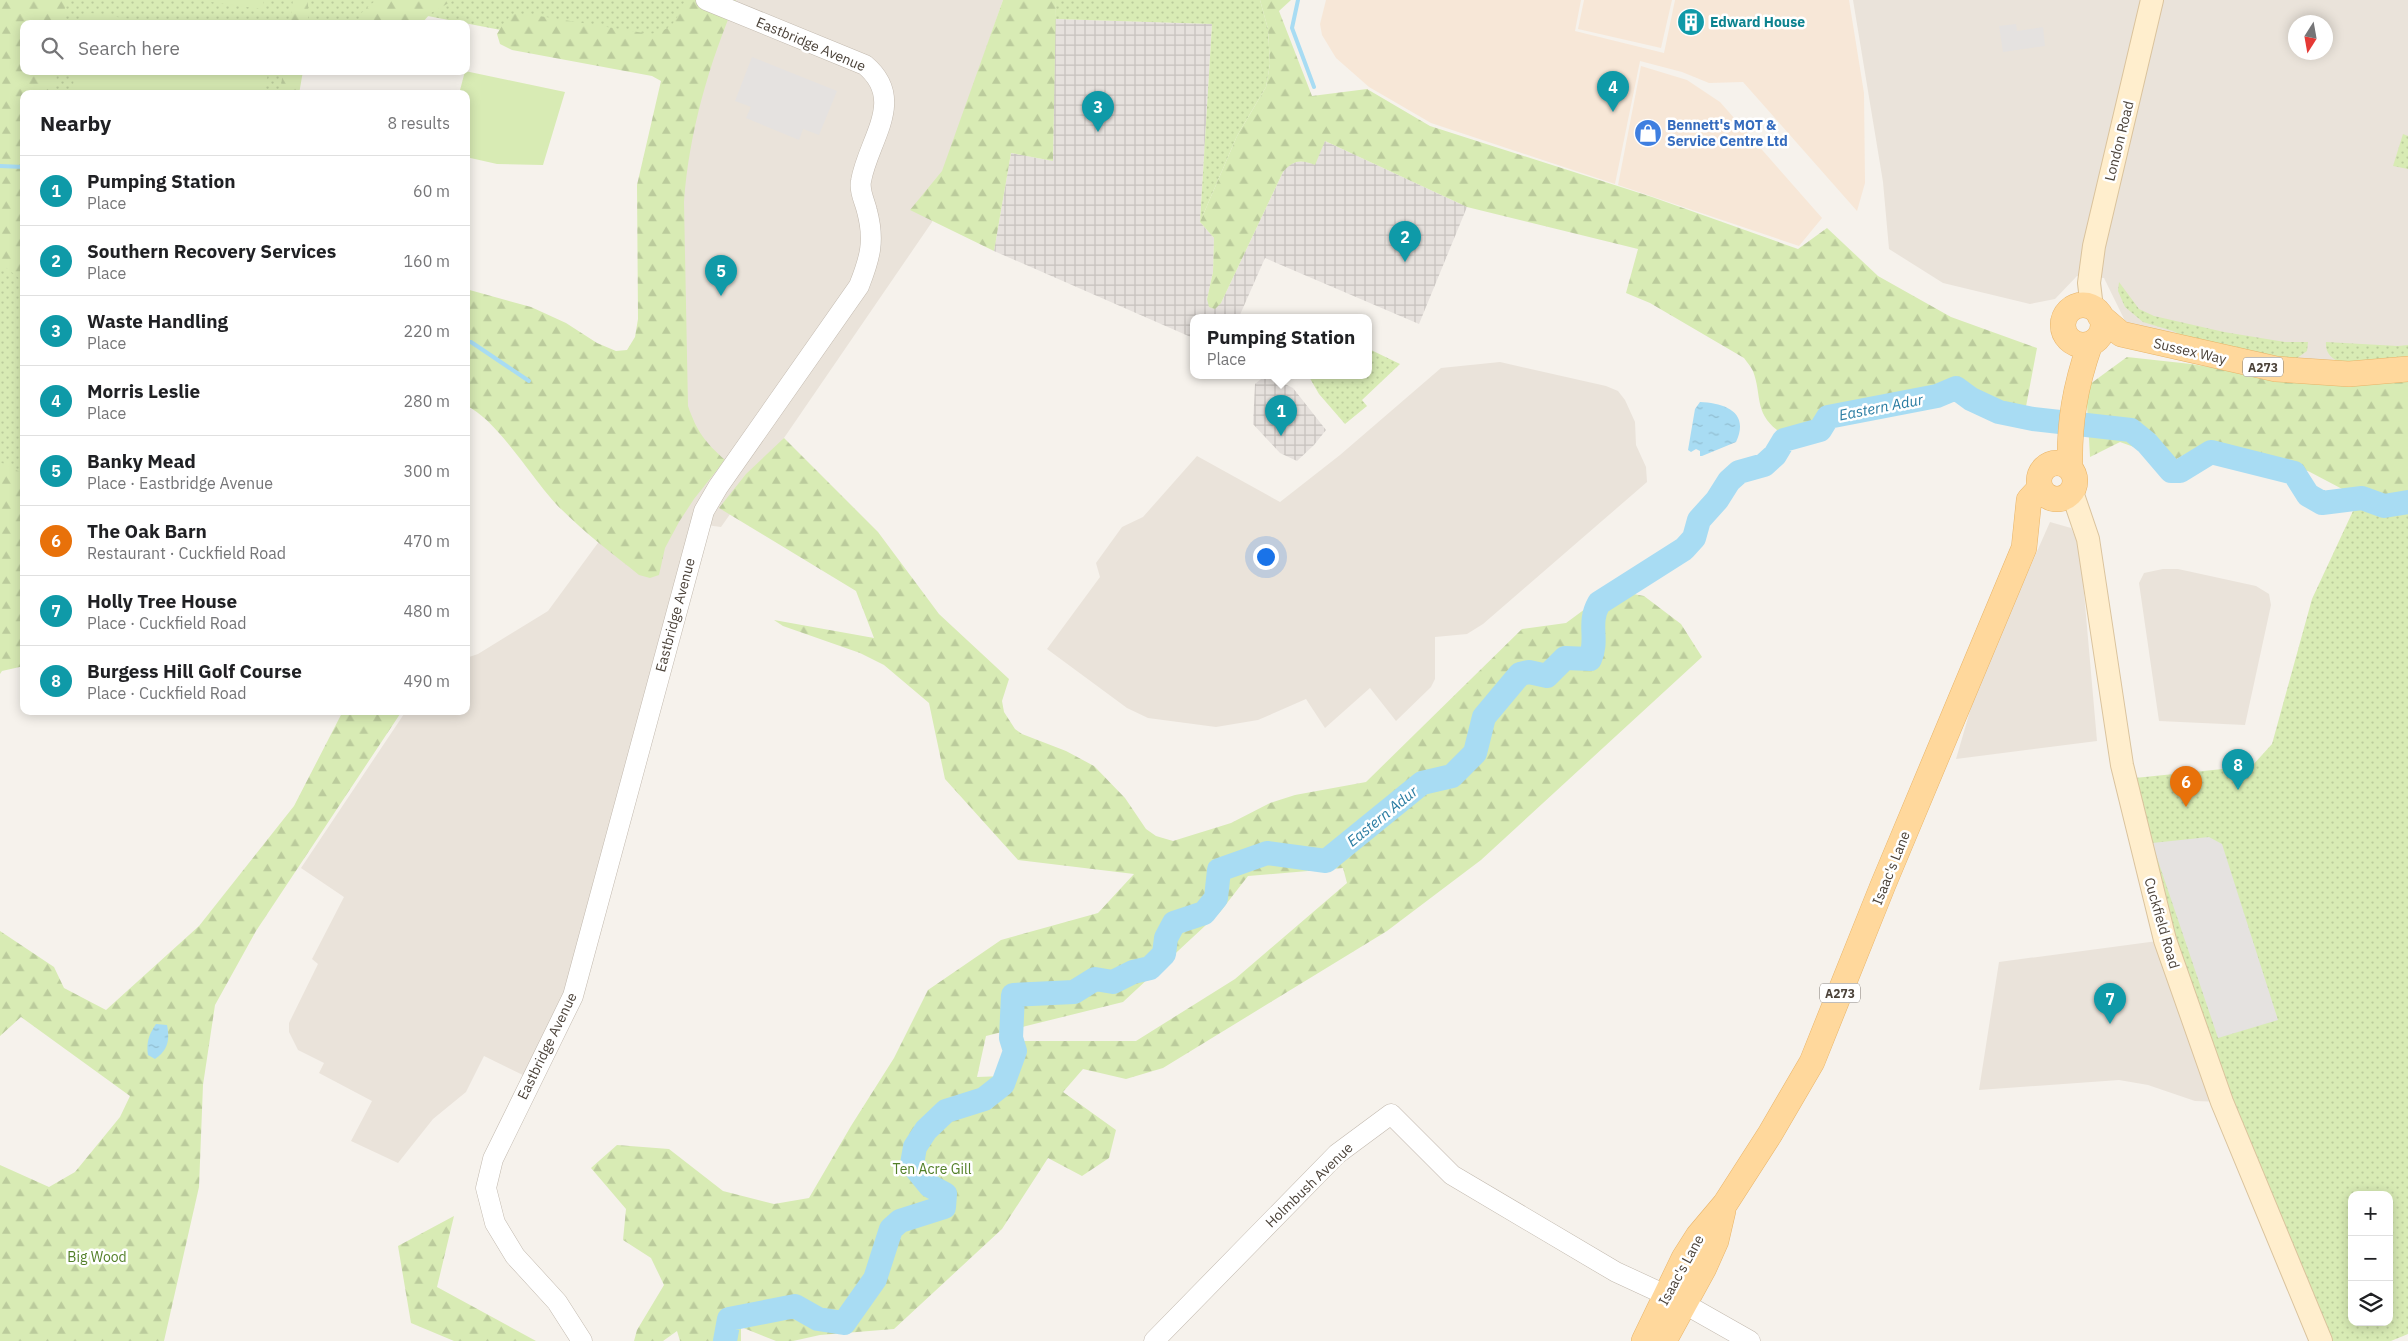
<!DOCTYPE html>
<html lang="en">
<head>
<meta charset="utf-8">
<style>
	body { margin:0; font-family:"IBM Plex Sans",sans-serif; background:#f2f2f2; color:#202124 }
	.controls { position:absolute; right:15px; bottom:15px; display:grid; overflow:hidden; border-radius:10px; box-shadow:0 2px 12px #0003 }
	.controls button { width:45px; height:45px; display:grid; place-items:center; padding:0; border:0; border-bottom:1px solid #e0e0e0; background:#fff; color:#202124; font:25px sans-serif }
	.compass { position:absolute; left:2288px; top:15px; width:45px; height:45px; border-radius:50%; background:#fff; box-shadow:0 2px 12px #0003; rotate:191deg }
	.you { position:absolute; left:1265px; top:556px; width:18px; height:18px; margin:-12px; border:4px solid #fff; border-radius:50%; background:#1a73e8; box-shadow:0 0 0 8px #1a73e833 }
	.badge { display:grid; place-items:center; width:32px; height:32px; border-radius:50%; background:#111827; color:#fff; font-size:16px; font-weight:700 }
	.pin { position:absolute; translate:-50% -41px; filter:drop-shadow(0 1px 2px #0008) }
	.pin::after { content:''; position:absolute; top:26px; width:18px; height:15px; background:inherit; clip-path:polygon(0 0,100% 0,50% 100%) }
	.popup { position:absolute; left:1190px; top:314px; width:182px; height:65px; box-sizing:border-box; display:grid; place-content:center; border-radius:10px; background:#fff; filter:drop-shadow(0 1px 4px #0005); font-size:16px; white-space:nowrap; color:#757577 }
	.popup b { font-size:19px; color:#202124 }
	.popup::after { content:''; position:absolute; left:50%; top:100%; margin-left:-10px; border:10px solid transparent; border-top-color:#fff }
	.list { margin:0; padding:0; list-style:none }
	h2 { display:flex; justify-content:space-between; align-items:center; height:65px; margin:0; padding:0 20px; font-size:21px }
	h2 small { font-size:16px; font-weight:400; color:#757577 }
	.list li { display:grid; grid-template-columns:32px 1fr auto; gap:15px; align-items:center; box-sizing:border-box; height:70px; padding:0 20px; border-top:1px solid #e0e0e0 }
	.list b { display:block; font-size:19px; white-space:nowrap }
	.list p { margin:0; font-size:16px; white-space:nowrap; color:#757577 }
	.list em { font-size:16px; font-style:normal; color:#757577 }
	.icon { flex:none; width:28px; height:28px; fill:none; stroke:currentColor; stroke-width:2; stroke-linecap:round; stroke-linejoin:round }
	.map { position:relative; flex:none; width:2408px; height:1341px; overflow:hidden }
	.search { position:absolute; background:#fff; box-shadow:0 2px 12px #0003; left:20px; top:20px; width:450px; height:55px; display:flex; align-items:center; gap:12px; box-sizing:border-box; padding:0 18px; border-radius:10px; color:#757577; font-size:19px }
	.panel { position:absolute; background:#fff; box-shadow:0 2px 12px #0003; left:20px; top:90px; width:450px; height:625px; border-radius:10px }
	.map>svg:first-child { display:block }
	.residential { fill:#eae3da; fill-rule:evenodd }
	.commercial { fill:#f7e7d7 }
	.industrial { fill:url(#industrial-grid) }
	.grass { fill:url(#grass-dots); fill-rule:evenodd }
	.forest { fill:url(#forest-firs); fill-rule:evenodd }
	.garden { fill:#d8ebb4 }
	.parking { fill:#e5e2e0 }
	.water { fill:url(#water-ripples) }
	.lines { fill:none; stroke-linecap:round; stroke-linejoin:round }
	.stream { stroke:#a8dcf3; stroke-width:4 }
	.river { stroke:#a8dcf3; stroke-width:24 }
	.tertiary-casing { stroke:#c2b9ae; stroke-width:21 }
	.secondary-casing { stroke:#dac39d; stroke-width:24 }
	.primary-casing { stroke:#e8b468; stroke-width:26 }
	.tertiary { stroke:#fff; stroke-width:20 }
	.secondary { stroke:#ffeecd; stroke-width:22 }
	.primary { stroke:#ffd89c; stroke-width:25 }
	.labels { text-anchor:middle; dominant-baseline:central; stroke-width:5; stroke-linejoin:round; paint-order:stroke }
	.shield { fill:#fff; stroke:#817b74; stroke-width:1 }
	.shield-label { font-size:12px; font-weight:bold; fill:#4b4239 }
	.culture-label { font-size:14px; font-weight:bold; fill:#0d838f; stroke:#fff; text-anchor:start }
	.street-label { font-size:14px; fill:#4b4239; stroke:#fff }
	.shop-label { font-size:14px; font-weight:bold; fill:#366cbe; stroke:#fff; text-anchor:start }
	.park-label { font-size:14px; fill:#538029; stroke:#fff }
	.water-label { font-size:15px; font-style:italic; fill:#297ca2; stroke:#fff }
</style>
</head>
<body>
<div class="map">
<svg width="2408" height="1341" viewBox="0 0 2408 1341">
	<defs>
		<pattern id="industrial-grid" width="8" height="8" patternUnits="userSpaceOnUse" patternTransform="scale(1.25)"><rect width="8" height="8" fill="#e6e1dd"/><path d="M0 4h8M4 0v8" fill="none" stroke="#c7c2be"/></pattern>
		<pattern id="grass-dots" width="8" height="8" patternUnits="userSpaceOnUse" patternTransform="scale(1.25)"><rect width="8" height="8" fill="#d8ebb4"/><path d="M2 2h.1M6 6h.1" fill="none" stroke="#bbcb9c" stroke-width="1.8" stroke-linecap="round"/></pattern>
		<pattern id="forest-firs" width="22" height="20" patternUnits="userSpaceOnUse" patternTransform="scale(1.25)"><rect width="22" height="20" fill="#d8ebb4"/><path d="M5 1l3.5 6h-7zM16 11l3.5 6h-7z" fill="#bbcb9c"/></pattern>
		<pattern id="water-ripples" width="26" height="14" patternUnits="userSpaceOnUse" patternTransform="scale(1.25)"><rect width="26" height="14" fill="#a8dcf3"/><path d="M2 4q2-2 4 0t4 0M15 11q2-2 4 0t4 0" fill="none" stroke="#92bed1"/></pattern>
	</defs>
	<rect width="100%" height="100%" fill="#f6f2ec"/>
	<path class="residential" d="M724,0h279l-26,75 -20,77 -25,70 -148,216 -63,89 -15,-2 -129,474 -44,81 -49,-24 -18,36 -33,27 -35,44 -47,-22 21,-40 -53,-28 5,-10 -26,-13 -9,-18v-9l29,-59 -6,-5 32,-62 -43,-29 105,-157h60v-53l12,-4 70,-43 132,-180 -1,-258z
		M1853,0h555v363l-65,6 -216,-44 -23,-47 -27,-2 -22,23 -25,5 -87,-21 -54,-34 -6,-67zM2296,22h30v30h-30z
		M1500,362l106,24 12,5 7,9 10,22 1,23 10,22 1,15 -164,142 -16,10 -32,3v42l-4,8 -35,34 -26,-33 -45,40 -19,-29 -48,21 -42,7 -68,-9 -21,-10 -80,-59 53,-72 -4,-14 26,-36 21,-10 54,-61 83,46 60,-47 101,-87z
		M2050,522l21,6 9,19 17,194 -141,18 21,-72z
		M2163,569h15l78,17 13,8 2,11 -26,120 -86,-4 -20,-138 5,-10z
		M2165,940l57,162 -27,-1 -47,-16 -29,-5 -140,10 20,-128z"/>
	<path class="commercial" d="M1326,0h255l-6,31 89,22 11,-53h174l15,93 1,90 -8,28 -114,-129 -34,1 -27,-11 -42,-11 -25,123 -184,-61 -62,-36 -33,-29 -14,-23 -2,-11z
		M1584,0h88l-11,48 -83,-19z
		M1641,66l46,14 33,22 102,116 -23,28 -181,-61z"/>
	<path class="industrial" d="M1055,19l157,5 -12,198 14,16 -1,34 -6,27 14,4 62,-131 7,-9 15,-2 20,-20 142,66 -48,117 -154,-66 -26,59h-45l-1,21 -199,-87 17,-98 42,8z
		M1266,375l27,13 33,42 -12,15 -17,16 -17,-8 -27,-29 2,-40z"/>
	<path class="grass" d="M0,0h694l-22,63 -260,-50 -13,11h-375v47h266l-3,23h-263v568l-24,5z
		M1056,0h204l8,29 2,35 -4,23 -29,49 -37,86 12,-198 -157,-5z
		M2403,134l5,2v33l-15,-3z
		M2119,282l20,27 15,7 70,16 61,10h23l-1,9 -14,10 -100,-20 -20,-10 -30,-9 -18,-15 -7,-16z
		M2326,342l72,4 10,-1v14c-14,0 -56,6 -67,3 -10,-3 -16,-10 -15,-20z
		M1369,349l31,15 -38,36 5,6 -22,18 -26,-30 -11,-19h60z
		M2408,495v839l-17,7h-70l-99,-239 -97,-323 127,-13 20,-22 40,-145 41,-88zM2352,1195h37v127h-37z"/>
	<path class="forest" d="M0,0h66l-3,24h-39v47h33l-2,23h-31v188l-24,-19z
		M293,0h15v24h-18z
		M376,0h78l-23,13 -10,11h-51l-11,-9z
		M685,0h51c-27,64 -47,132 -52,202l4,204c9,26 17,36 37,54l-31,39 -15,23 -14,26 -6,27 -9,3 -11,-3c-26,-21 -54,-42 -78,-66 -26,-25 -65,-92 -95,-103v-117l65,18 35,16 31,20 19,8 11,-1 8,-13 3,-18 -1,-134 24,-104 -9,-5 -140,-26 -12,-6 -3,-10 6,-10 9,-10h15l123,20c24,-4 26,-14 35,-34z
		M1003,0h53l-3,161 -42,-8 -17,98 -84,-41 32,-39z
		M1260,0h31l-12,11 33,85 55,-7 63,37 222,71 146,52 29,-21 51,48 73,41 86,31 -13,69 -66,-31 -37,15 -71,13 -74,24 1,-8c-23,-18 -15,-35 -24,-59 -2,-4 -6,-9 -9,-13l-94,-55 -24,-10 12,-44 -171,-42 -142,-66 -10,24c-14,-6 -22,-5 -32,7l-62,131 -6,6 -6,-2 -2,-8 6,-27 1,-34 -14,-16 37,-86 29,-49 4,-23 -2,-35z
		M283,71h20l-4,23h-19z
		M2127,357l64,7 122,20 95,-8v124l-43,1 -57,-30 -110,-24 -25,14 -53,-19 -30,15 -4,-70z
		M784,438l94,94 61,82 70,65 -7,22 2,11 11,17 7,5 44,17 28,15 31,32 21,31 10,7 17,5 58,-18 39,-20 25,-8 71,-13 156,-153 44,-6 38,-28 14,-4 26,5 37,28 21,33 -221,203 -94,71 -224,137 -37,11 -43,-10 -20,23 53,38 -7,28 -27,18 -34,-18 -46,71 -108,100 -74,6 -27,6h-17l-35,-14v14h-61l-3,-10 -14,10h-29l3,-11 27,-45 -13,-27 -28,-18 3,-31 -35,-41 26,-23 52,4 54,42 51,13 35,-6 42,-72 43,-68 34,-68 73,-50 97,-27 36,-39 -116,-14 -73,-81 -16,-76 -45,-38 -24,-12 -77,-27 -9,-6 100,18 -18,-47 -137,-83 27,-34zM1343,868l4,15 -112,96 -99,62h-117l-15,35 -27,1 9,-41 137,-34 97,-90 28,-36z
		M0,462l24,12v192l-22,5 -2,3z
		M343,711h59l-146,220 -41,74 -12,80 -4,102 -35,154h-164v-176l49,22 26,-15 45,-55 10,-21 -109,-79 -21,19v-105l54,36 10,21 42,22 93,-84 95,-120z
		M454,1216l-17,71 99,54h-82l-43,-18 -13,-77z"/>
	<path class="garden" d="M197,0h67l-2,9z
		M84,12l79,12h-81z
		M75,71h193l-3,23h-193z
		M465,71l100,21 -22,73 -46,-1 -31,-7v-63h-7z"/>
	<path class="parking" d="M2016,24l1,7 26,-4 2,19 -42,6 -4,-26z
		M752,57l85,34 -18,44 -16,-6 -4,11 -53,-22 5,-11 -16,-6z
		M2209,837l13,7 56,176 -60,18 -66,-195z"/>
	<path class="water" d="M1700,402c25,1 50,10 36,40l-34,14h-2v-5l-4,-2 -5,3 -3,-2 7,-41z
		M156,1024l11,1c3,15 1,25 -12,34l-7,-4c-2,-12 1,-21 8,-31z"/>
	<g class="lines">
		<path class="stream" d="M1298,0l-6,28 22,59
			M0,166l24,1
			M466,343l5,-1 58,39"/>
		<path class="river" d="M725,1341l4,-22 66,-13 23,13 26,4 31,-44 16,-50 9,-8 44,-14 1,-13 -15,-8 -18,-22 3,-17 11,-17 20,-19 38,-12 19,-15 12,-33 -4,-13 2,-43 61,-3 21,-13 18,3 20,-10 17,-4 14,-14 2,-16 8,-15 30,-10 12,-15 3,-28 48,-17 59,8 96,-78 30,-7 23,-23 9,-36 36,-43 9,-2 18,4 18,-18 25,1c9,-20 -3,-35 9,-56l85,-54 10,-11 5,-18 18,-20 12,-19 10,-9 25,-7 11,-10 9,-15 36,-10 8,-13 109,-21 19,-8 15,11 28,13 34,7 98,11 16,13 24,28h9l31,-19 83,21 14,22 14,8 40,-5 22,8 24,-4"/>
		<g class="tertiary-casing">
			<path id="tertiary" d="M582,1341l-25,-39 -42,-46 -20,-33 -9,-35 7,-29 80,-163 131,-485 14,-24 141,-201c11,-28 16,-45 8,-75 -2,-9 -8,-20 -6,-30 7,-41 46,-81 4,-116l-159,-65
				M1154,1341l183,-187 54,-40 61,61 164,97 67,31 67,38"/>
		</g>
		<g class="secondary-casing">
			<path id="secondary" d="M2092,308l-3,-25 5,-37 58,-246
				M2072,492l16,47 34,226 43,175 57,162 99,239"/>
		</g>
		<g class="primary-casing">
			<path id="primary" d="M2063 325a20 20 0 1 1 40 0a20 20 0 1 1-40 0Z
				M2100,316l21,18 155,35 73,5 59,-5
				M2039 481a18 18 0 1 1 36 0a18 18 0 1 1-36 0Z
				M2070,468c-1,-46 5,-81 20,-124
				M1644,1341l40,-83 14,-22 27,-32 45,-70 42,-72 71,-177 141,-337 5,-48 11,-12
				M1664,1341l40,-73 12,-27 7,-30"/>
		</g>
		<use href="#tertiary" class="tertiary"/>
		<use href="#secondary" class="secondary"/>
		<use href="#primary" class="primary"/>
	</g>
	<defs>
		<g id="building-disc" transform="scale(1.4375)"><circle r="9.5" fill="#0f9aa8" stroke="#fff"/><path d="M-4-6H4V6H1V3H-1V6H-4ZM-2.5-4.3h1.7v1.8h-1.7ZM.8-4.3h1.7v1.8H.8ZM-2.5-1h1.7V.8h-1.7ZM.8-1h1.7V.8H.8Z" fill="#fff"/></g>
		<g id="shop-disc" transform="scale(1.4375)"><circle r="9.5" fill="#3f7fe0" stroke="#fff"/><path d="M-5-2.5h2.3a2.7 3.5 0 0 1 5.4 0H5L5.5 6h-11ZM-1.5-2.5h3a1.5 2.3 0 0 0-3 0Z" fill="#fff"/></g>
	</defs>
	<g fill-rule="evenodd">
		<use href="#building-disc" x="1691" y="22"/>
		<use href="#shop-disc" x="1648" y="133"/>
	</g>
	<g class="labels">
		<g class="shield">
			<rect x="2243" y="357.5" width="40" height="19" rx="4"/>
			<rect x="1820" y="983.5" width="40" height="19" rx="4"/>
		</g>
		<g class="shield-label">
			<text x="2263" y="367">A273</text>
			<text x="1840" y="993">A273</text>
		</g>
		<g class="culture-label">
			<text x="1710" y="22">Edward House</text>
		</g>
		<g class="street-label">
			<text transform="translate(811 44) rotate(23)">Eastbridge Avenue</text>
			<text transform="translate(2119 141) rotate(-76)">London Road</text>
			<text transform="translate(2190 351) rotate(13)">Sussex Way</text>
			<text transform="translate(675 615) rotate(-75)">Eastbridge Avenue</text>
			<text transform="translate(1891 868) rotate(-68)">Isaac's Lane</text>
			<text transform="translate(2162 923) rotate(74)">Cuckfield Road</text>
			<text transform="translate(547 1046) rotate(-64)">Eastbridge Avenue</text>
			<text transform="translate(1309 1185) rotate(-44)">Holmbush Avenue</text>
			<text transform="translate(1681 1270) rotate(-61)">Isaac's Lane</text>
		</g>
		<g class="shop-label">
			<text x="1667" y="125">Bennett's MOT &amp;<tspan x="1667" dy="16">Service Centre Ltd</tspan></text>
		</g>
		<g class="park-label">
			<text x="932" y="1169">Ten Acre Gill</text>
			<text x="97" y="1257">Big Wood</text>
		</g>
		<g class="water-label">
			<text transform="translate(1881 407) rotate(-11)">Eastern Adur</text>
			<text transform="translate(1382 816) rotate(-39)">Eastern Adur</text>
		</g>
	</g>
</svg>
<div class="controls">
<button>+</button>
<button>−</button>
<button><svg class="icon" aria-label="layers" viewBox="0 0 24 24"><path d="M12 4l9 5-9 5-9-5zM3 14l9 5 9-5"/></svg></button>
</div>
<svg class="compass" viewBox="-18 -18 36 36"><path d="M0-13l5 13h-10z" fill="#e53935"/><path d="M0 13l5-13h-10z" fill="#757577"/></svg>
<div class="you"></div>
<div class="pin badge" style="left:1281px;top:436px;background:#0f9aa8">1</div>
<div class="popup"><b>Pumping Station</b>Place</div>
<div class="pin badge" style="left:1405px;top:262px;background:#0f9aa8">2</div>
<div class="pin badge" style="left:1098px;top:132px;background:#0f9aa8">3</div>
<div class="pin badge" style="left:1613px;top:112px;background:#0f9aa8">4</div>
<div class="pin badge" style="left:721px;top:296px;background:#0f9aa8">5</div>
<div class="pin badge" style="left:2186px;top:807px;background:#e8710a">6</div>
<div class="pin badge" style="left:2110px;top:1024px;background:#0f9aa8">7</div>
<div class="pin badge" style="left:2238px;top:790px;background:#0f9aa8">8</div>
<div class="search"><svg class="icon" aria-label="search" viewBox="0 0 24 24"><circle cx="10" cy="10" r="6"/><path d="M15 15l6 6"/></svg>Search here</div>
<section class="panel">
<h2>Nearby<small>8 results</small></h2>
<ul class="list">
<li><span class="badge" style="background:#0f9aa8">1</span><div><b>Pumping Station</b><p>Place</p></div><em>60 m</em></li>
<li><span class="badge" style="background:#0f9aa8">2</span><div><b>Southern Recovery Services</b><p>Place</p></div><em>160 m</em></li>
<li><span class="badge" style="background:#0f9aa8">3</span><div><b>Waste Handling</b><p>Place</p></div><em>220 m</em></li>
<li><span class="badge" style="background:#0f9aa8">4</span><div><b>Morris Leslie</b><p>Place</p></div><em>280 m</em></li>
<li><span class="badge" style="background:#0f9aa8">5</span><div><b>Banky Mead</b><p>Place · Eastbridge Avenue</p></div><em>300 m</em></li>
<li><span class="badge" style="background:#e8710a">6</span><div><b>The Oak Barn</b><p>Restaurant · Cuckfield Road</p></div><em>470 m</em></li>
<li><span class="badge" style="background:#0f9aa8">7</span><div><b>Holly Tree House</b><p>Place · Cuckfield Road</p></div><em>480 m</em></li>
<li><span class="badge" style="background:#0f9aa8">8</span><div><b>Burgess Hill Golf Course</b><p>Place · Cuckfield Road</p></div><em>490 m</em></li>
</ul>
</section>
</div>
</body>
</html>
